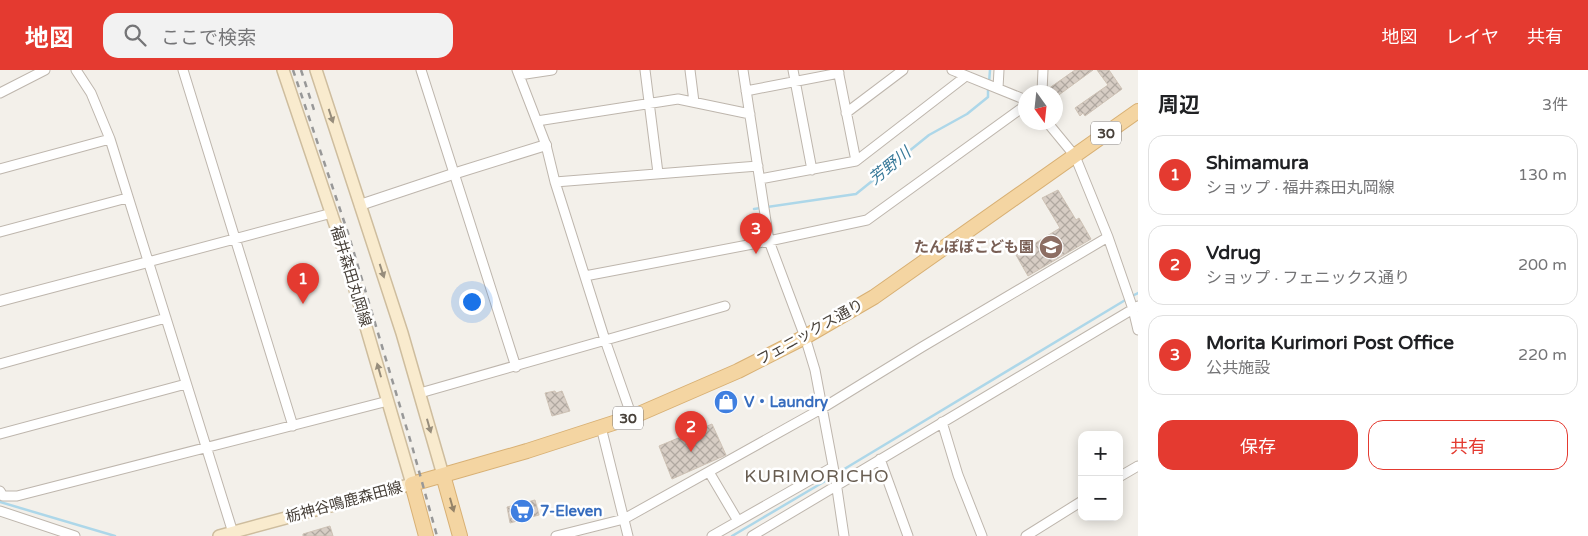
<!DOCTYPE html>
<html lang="ja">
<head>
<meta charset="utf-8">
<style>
	body { margin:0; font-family:"Varela Round","Noto Sans JP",sans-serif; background:#f2f2f2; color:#202124 }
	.controls { position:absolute; right:15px; bottom:15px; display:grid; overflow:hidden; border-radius:10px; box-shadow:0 2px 12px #0003 }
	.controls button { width:45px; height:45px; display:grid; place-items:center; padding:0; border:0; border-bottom:1px solid #e0e0e0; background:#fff; color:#202124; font:25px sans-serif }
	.compass { position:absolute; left:1018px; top:15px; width:45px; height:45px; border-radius:50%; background:#fff; box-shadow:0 2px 12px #0003; rotate:165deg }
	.you { position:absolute; left:471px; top:231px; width:18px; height:18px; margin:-12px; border:4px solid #fff; border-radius:50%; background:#1a73e8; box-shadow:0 0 0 8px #1a73e833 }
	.badge { display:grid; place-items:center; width:32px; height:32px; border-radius:50%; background:#e43a30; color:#fff; font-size:16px; font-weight:700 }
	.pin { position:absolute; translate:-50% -41px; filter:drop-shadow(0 1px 2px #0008) }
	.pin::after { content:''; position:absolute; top:26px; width:18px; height:15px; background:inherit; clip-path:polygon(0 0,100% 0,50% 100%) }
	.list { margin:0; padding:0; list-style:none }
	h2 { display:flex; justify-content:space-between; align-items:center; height:65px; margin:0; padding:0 20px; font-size:21px }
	h2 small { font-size:16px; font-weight:400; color:#757577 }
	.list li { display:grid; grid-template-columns:32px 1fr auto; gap:15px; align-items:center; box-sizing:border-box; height:80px; margin:0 10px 10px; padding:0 10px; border:1px solid #e0e0e0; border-radius:15px }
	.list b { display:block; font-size:19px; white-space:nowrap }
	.list p { margin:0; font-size:16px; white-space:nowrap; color:#757577 }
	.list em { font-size:16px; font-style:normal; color:#757577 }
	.actions { display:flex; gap:10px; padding:15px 20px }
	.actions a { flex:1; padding:11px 0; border:1px solid #e43a30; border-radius:15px; text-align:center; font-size:18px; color:#e43a30 }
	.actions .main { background:#e43a30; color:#fff }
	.icon { flex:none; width:28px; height:28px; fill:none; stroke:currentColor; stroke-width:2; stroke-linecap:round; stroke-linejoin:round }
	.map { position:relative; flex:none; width:1138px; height:466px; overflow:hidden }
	header { display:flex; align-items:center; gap:30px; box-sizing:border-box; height:70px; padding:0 25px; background:#e43a30; color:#fff }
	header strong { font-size:24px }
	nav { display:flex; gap:28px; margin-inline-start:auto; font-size:18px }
	.search { width:350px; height:45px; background:#f2f2f2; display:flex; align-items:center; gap:12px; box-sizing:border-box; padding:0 18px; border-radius:15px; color:#757577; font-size:19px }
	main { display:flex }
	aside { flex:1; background:#fff }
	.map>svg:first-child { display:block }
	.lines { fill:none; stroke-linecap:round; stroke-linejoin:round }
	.stream { stroke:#add7e9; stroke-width:2.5 }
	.building { fill:url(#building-cross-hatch); stroke:#cec2b5 }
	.minor-casing { stroke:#beb6ad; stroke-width:11 }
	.tertiary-casing { stroke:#beb6ad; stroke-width:12 }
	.secondary-casing { stroke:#cebd9e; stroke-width:14 }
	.primary-casing { stroke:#d8b074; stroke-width:16 }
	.minor { stroke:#fff; stroke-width:9 }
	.tertiary { stroke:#fff; stroke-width:10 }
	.secondary { stroke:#f9ebce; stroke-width:11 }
	.primary { stroke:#f4d5a2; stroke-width:14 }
	.rail { stroke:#989898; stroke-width:2.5; stroke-dasharray:6 6; stroke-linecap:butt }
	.oneway { fill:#978d7c }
	.oneway2 { fill:#958368 }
	.labels { text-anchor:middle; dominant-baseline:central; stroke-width:5; stroke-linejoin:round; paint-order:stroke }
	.shield { fill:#fff; stroke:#7e7974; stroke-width:1 }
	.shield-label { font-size:14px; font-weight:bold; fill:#474039 }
	.education-label { font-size:15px; font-weight:bold; fill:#785e54; stroke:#fff; text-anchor:end }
	.street-label { font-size:15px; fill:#474039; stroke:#fff }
	.shop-label { font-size:15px; font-weight:bold; fill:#366cbe; stroke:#fff; text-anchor:start }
	.water-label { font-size:16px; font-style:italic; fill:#387999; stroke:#fff }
	.quarter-label { font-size:18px; letter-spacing:1px; fill:#685d51; stroke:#fff }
</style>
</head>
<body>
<header>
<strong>地図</strong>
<div class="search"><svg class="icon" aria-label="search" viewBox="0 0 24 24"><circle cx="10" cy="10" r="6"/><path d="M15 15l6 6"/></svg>ここで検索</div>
<nav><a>地図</a><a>レイヤ</a><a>共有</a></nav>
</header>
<main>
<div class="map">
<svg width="1138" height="466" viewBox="0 0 1138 466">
	<defs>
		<pattern id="building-cross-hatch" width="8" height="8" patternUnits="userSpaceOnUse" patternTransform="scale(1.25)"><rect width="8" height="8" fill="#d7cdc4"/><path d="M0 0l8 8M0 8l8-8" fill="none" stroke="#b0a8a0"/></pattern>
	</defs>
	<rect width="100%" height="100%" fill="#f3f0ea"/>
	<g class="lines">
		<path class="stream" d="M989,13l1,-13
			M754,139l102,-15 73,-59 38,-21 21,-17v-9
			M1132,226l6,-3
			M836,404l291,-175
			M0,432l115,34
			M732,466l100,-59"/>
	</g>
	<path class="building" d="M1075,0h18l-37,27v-5h-8v-3z
		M1097,0h12l13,19 -37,27 -2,-3 -3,3 -5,-8 33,-23z
		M1058,120l18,30 3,-2 12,21 -63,37 -12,-21 44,-27 -18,-30z
		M555,321l1,2 6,-2 8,20 -18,5 -7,-23z
		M727,324l7,12 -7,4 -6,-14z
		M712,354l14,31 -54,24 -13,-33z
		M535,430l4,15 -29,8 -3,-16z
		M330,456l3,10h-30v-2z"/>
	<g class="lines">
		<g class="minor-casing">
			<path id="minor" d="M76,0l15,23 19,46 124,397
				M183,0l110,356
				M421,0l95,297
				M517,0l29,75 9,37 50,158 27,77
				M645,0l13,103
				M690,0l4,32
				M743,0l26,171 36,96 10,33 21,112 8,54
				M793,0l19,100
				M838,0l18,91
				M952,0l74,30
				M519,5l33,-5
				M998,18l1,-18
				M746,21l93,-18
				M1042,22l1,-22
				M0,23l45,-23
				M846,43l57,-43
				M537,51l141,-22 72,15
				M1047,52l28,34 33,81 25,72 5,21
				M0,99l110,-30
				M760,109l96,-18 110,-85
				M555,112l203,-16
				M0,162l127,-34
				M148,192l184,-49
				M585,206l184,-35 98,-21 159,-115
				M0,294l166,-46
				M420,323l305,-87
				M942,352l16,53 24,61
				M601,357l27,109
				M0,364l186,-50
				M880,389l28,77
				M709,402l29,49
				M1119,407l19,-11
				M0,421l3,5h14l371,-95
				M0,441l75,25
				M556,466l68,-17 197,-110 101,-62 186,-110
				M712,466l121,-69
				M752,466l386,-230
				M1026,466l56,-35"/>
		</g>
		<g class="tertiary-casing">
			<path id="tertiary" d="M360,135l93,-31 93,-29
				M0,231l148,-39"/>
		</g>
		<g class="secondary-casing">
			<path id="secondary" d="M316,0l86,263 41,142
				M219,466l193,-52 -70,-239 -59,-175"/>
		</g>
		<g class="primary-casing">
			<path id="primary" d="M443,405l17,61
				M426,466l-14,-52 115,-33 105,-34 106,-46 67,-34 69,-40 264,-186"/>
		</g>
		<use href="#minor" class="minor"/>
		<use href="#tertiary" class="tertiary"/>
		<use href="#secondary" class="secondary"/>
		<use href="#primary" class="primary"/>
		<path class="rail" d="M293,0l55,163 64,213 25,90
			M301,0l13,40"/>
	</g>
	<defs><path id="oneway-solid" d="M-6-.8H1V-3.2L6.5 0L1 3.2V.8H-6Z" transform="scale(1.25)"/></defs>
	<g class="oneway">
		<use href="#oneway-solid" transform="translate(331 46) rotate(72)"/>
		<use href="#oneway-solid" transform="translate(382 201) rotate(72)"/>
		<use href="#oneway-solid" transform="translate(379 300) rotate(-106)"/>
		<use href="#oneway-solid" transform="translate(429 356) rotate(74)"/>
	</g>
	<use class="oneway2" href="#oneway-solid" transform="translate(452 435) rotate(74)"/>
	<defs>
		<g id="school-disc" transform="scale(1.25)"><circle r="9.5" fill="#8d6e63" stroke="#fff"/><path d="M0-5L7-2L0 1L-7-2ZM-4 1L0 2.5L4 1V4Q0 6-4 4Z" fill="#fff"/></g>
		<g id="shop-disc" transform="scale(1.25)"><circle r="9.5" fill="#3f7fe0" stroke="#fff"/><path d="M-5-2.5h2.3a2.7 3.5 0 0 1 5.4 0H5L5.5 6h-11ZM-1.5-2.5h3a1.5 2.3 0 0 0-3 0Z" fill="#fff"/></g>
		<g id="supermarket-disc" transform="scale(1.25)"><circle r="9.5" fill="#3f7fe0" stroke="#fff"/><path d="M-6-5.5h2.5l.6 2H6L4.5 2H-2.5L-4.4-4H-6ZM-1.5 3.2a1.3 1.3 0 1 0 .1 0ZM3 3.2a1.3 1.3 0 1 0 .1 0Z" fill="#fff"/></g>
	</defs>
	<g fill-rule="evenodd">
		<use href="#school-disc" x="1051" y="177"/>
		<use href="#shop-disc" x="726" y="332"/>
		<use href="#supermarket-disc" x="522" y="441"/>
	</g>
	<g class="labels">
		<g class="shield">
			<rect x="1091" y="51.5" width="30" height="23" rx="4"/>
			<rect x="613" y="336.5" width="30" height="23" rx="4"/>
		</g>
		<g class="shield-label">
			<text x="1106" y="63">30</text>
			<text x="628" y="348">30</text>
		</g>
		<g class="education-label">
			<text x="1034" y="177">たんぽぽこども園</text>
		</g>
		<g class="street-label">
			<text transform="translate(351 206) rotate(73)">福井森田丸岡線</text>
			<text transform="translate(810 262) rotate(-29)">フェニックス通り</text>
			<text transform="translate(344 432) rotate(-15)">栃神谷鳴鹿森田線</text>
		</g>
		<g class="shop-label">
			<text x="744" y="332">V・Laundry</text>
			<text x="540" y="441">7-Eleven</text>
		</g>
		<g class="water-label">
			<text transform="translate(890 96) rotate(-39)">芳野川</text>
		</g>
		<g class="quarter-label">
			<text x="817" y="406">KURIMORICHO</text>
		</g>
	</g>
</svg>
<div class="controls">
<button>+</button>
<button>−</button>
</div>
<svg class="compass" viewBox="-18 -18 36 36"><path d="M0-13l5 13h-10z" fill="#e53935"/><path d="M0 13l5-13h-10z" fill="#757577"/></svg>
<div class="you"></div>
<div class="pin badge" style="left:303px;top:234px">1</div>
<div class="pin badge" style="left:691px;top:382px">2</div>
<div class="pin badge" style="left:756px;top:184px">3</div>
</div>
<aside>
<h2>周辺<small>3件</small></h2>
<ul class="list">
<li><span class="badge">1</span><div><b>Shimamura</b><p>ショップ · 福井森田丸岡線</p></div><em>130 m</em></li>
<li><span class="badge">2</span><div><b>Vdrug</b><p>ショップ · フェニックス通り</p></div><em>200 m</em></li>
<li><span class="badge">3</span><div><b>Morita Kurimori Post Office</b><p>公共施設</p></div><em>220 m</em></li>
</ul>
<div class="actions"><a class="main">保存</a><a>共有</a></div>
</aside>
</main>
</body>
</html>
